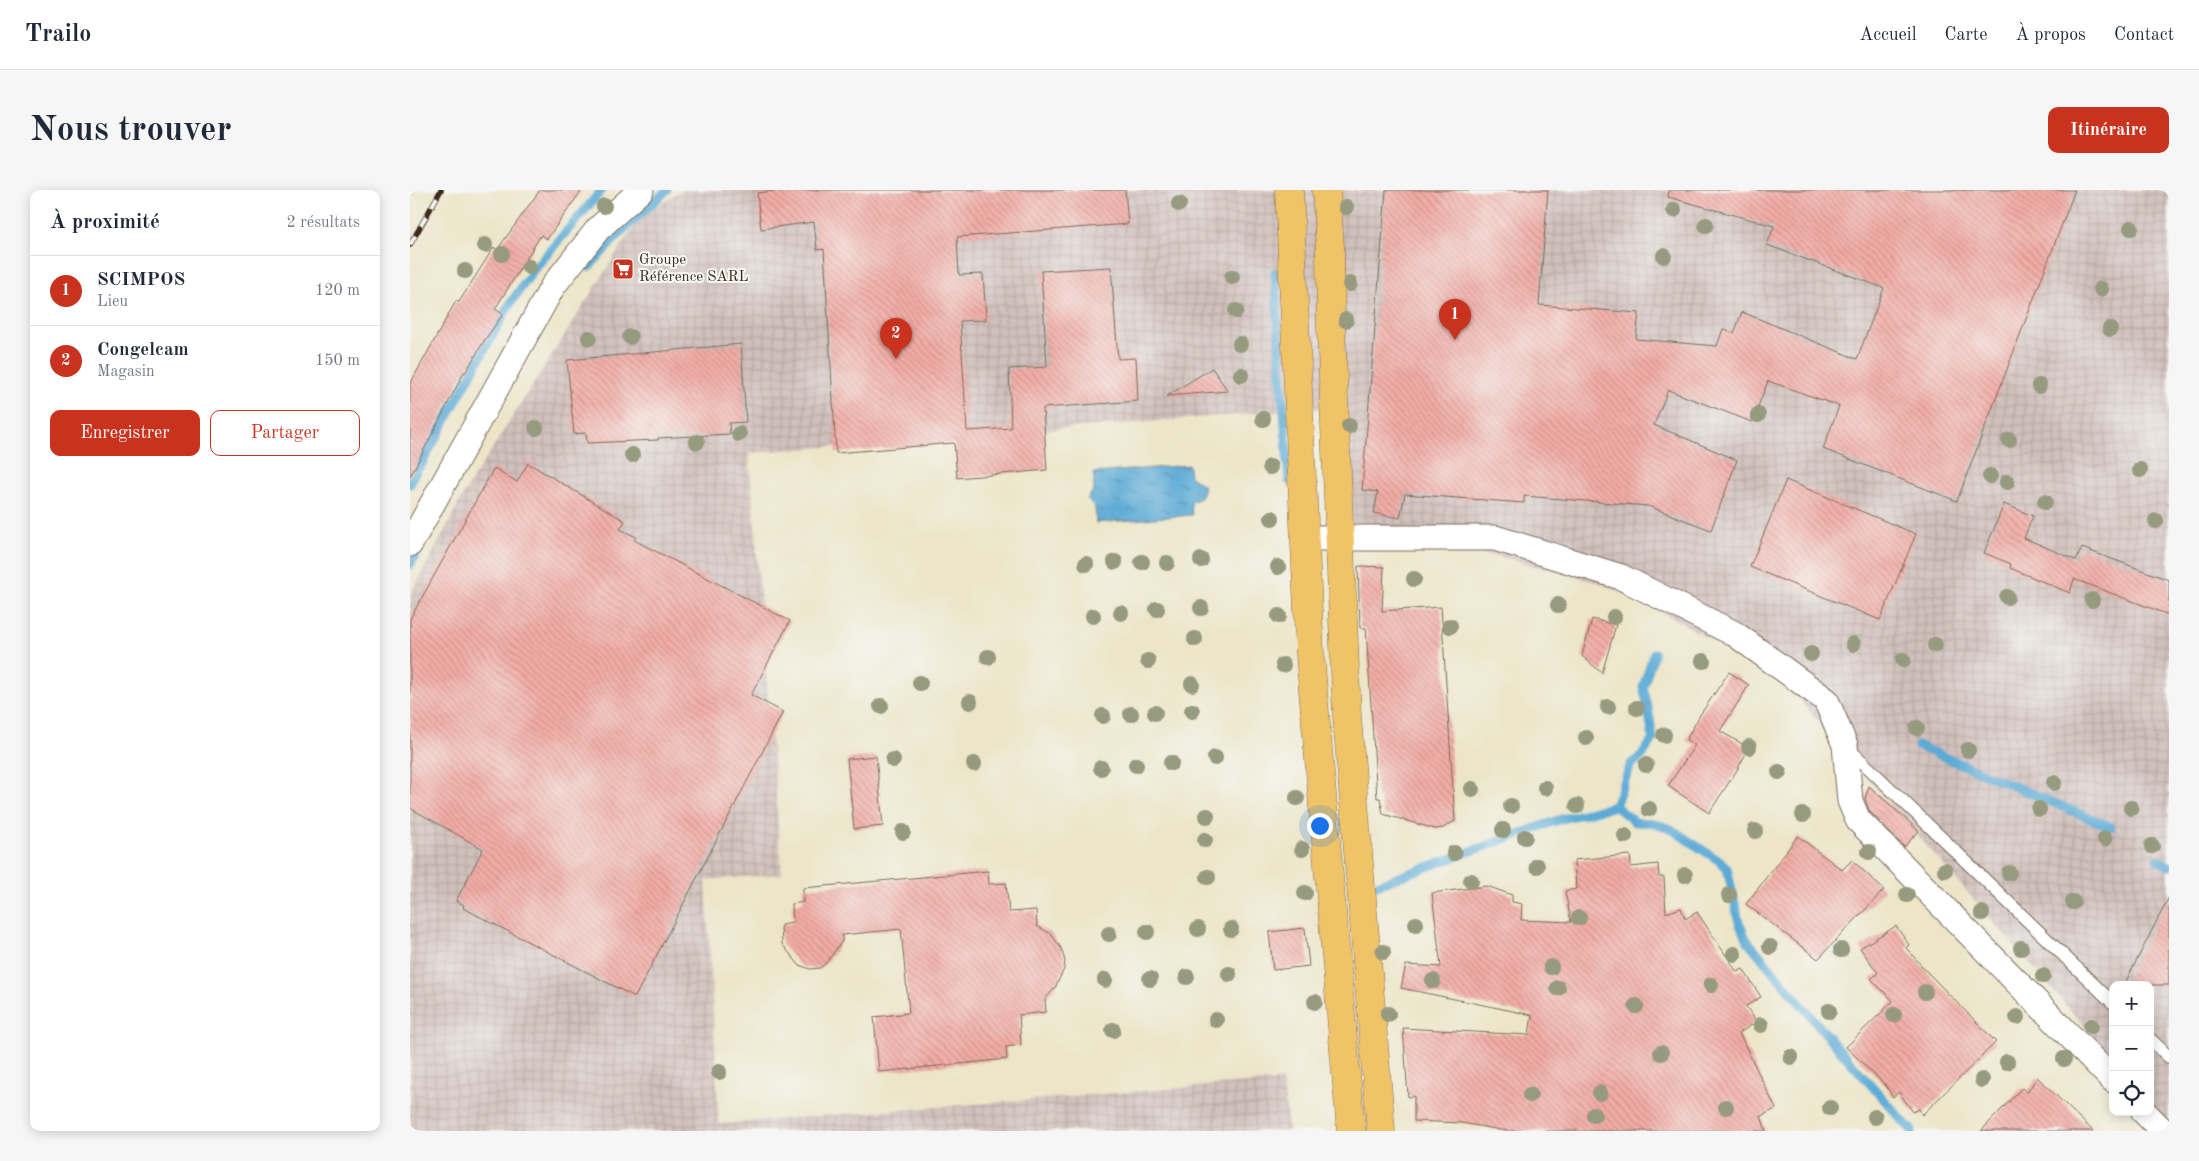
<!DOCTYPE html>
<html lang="fr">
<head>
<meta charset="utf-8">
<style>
	body { margin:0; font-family:"Old Standard TT",serif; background:#f6f6f7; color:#1f2937 }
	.controls { position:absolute; right:15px; bottom:15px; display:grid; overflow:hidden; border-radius:10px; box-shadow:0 2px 12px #0003 }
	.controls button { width:45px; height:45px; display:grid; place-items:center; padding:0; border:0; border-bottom:1px solid #e0e1e3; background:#fff; color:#1f2937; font:25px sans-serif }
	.you { position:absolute; left:909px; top:635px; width:18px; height:18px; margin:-12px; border:4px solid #fff; border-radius:50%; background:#1a73e8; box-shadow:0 0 0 8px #1a73e833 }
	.badge { display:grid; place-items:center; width:32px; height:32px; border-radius:50%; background:#c8321e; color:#fff; font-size:16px; font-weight:700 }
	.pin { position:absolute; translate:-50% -41px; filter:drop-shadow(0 1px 2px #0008) }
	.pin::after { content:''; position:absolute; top:26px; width:18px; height:15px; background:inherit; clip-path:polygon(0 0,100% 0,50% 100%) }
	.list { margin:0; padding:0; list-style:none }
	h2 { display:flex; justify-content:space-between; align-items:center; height:65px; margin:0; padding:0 20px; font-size:21px }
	h2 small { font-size:16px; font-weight:400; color:#747a83 }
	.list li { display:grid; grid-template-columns:32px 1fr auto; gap:15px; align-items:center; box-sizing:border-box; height:70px; padding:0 20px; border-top:1px solid #e0e1e3 }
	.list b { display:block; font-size:19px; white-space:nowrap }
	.list p { margin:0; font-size:16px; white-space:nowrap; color:#747a83 }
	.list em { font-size:16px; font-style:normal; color:#747a83 }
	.actions { display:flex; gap:10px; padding:15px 20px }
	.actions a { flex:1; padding:11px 0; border:1px solid #c8321e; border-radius:10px; text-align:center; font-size:18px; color:#c8321e }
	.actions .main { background:#c8321e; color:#fff }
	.icon { flex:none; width:28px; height:28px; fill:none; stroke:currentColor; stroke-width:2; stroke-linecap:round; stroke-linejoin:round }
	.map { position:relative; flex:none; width:1759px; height:941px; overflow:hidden; border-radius:10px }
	header { display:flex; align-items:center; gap:30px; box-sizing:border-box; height:70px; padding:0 25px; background:#fff; border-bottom:1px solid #e0e1e3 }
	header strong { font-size:24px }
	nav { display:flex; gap:28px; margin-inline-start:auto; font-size:18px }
	.intro { display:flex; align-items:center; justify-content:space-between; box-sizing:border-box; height:120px; padding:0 30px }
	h1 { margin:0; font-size:35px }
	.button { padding:12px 22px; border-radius:10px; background:#c8321e; color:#fff; font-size:18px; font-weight:700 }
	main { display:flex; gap:30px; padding:0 30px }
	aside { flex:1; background:#fff; border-radius:10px; box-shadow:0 2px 12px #0003 }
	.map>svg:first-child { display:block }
	.industrial { fill:url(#industrial-grid) }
	.water { fill:url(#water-ripples); stroke:#4b6a7a }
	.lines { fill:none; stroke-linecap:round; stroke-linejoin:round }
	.stream { stroke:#5baad5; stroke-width:9 }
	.building { fill:url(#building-back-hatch) }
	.lane-casing { stroke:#796b5a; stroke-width:14 }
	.street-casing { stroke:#796b5a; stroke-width:27 }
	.primary-casing { stroke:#796b5a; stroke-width:29 }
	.lane { stroke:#fff; stroke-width:12 }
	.street { stroke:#fff; stroke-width:25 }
	.primary { stroke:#f1c369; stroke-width:28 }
	.rail-casing { stroke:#3b2a1e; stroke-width:5.5 }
	.rail { stroke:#f6f6f2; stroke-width:4; stroke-dasharray:11; stroke-linecap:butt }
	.tree { fill:#969a7e }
	.labels { text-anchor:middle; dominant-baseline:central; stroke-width:4; stroke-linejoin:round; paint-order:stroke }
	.poi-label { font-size:15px; fill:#3b2a1e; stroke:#f6f6f2; text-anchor:start }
</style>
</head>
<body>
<header>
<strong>Trailo</strong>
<nav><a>Accueil</a><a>Carte</a><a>À propos</a><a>Contact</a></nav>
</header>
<div class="intro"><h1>Nous trouver</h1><a class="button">Itinéraire</a></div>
<main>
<aside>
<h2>À proximité<small>2 résultats</small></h2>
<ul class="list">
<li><span class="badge">1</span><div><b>SCIMPOS</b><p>Lieu</p></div><em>120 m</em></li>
<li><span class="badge">2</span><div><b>Congelcam</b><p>Magasin</p></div><em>150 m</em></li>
</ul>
<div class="actions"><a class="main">Enregistrer</a><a>Partager</a></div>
</aside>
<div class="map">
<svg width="1759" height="941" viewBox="0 0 1759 941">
	<defs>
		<pattern id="industrial-grid" width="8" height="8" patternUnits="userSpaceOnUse" patternTransform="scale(1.25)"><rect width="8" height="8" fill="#d0c0bc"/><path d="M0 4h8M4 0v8" fill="none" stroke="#b4a5a1"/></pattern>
		<pattern id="water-ripples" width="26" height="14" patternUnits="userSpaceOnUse" patternTransform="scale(1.25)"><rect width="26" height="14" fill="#5baad5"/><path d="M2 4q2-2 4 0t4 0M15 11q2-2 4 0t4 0" fill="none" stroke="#4c8bac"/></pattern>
		<pattern id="building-back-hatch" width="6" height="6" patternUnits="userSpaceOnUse" patternTransform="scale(1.25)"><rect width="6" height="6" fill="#f3ada7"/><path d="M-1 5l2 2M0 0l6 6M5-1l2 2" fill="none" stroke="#c68d87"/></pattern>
	</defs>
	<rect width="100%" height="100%" fill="#f6f6f2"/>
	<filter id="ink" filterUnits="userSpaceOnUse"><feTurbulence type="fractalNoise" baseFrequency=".02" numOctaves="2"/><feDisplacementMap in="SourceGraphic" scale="10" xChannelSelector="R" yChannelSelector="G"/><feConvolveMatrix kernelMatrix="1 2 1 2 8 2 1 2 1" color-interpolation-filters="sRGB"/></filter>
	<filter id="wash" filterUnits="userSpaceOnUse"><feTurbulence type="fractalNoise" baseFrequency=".0096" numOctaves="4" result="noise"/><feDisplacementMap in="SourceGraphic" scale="20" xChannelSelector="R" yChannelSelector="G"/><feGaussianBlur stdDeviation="1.12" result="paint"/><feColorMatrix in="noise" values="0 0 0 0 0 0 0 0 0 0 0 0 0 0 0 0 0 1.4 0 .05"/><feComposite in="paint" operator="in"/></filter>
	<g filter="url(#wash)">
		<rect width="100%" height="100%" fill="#ece5c8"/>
		<path class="industrial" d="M272,0h1487v934l-19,-22v-117h-37v74l-324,-371 -115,-70 -71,-34 -105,-28 -163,-20 -10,-128 -576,45 33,421 -76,6 13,244 563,-44 7,51h-879v-535l57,-108 172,-270z"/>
		<path class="water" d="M779,275l1,12 5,2 9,7 -3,12 -10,4 1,13 -96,8 -1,-16 -8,-8 7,-9v-17z"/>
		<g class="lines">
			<path class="stream" d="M179,77l31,-34 47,-43
				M865,82l8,134
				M874,221l5,70
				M10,277l88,-160 27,-39 67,-78
				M0,294l6,-12
				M0,375l11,-20
				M1508,556l193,81
				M1205,616l20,16 18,1 18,6 50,33 6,6 12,54 7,17 84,100 82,92
				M1205,616l16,-42 10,-7 12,-18 -5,-32 -5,-20 11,-34
				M1748,670l11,6
				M956,690l1,5 7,1 187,-67 54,-13"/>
		</g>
		<g id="blocks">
			<path class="building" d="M130,0h42l-35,49 -6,-4 -46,74 8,5 -19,27 -19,32 -1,-1 -54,105v-93l46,-83 3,1 35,-55 3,3z
				M373,0h342l3,34 -171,13 2,38 24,-1 3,46 -26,1 7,110 44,-3 -2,-59 38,-2 -6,-96 70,-4 7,92 18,-1 2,43 -95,7 4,62 -90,8 -3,-35 -118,10 -12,-204 -7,1 -3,-28 -53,7 -4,-36z
				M976,0h162l-9,115 100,8 -3,26 81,7 6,-17 11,4 8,-21 115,47 27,-71 -117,-43 7,-19 -106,-29 1,-7h406l-118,311 -134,-52 16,-43 -71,-25 -16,41 -84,-32 -14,35 83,35 -26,70 -63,-24 -124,-10v7l-119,-9 -5,24 -26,-5 4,-21 -16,-2z
				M331,154l5,78 -17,1 1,11 -72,4v2l-71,3 -1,-10 -12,1 -7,-74z
				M802,178l16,23 -61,5z
				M118,273l97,58 -5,8 16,8 -2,3 156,81 -39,74 32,17 -148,285 -172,-89 1,-3 -8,-4 27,-52 -73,-41v-189l84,-151 23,14z
				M1376,290l130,54 -36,86 -130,-53z
				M1594,314l29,12 -9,22 52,22 6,-12 87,32v35l-95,-36 -4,14 -60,-25 1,-4 -27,-11z
				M948,376l26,1 -2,44 59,-4 14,214 -12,7 -8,1 -52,-15 -3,-16h-3l-11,-170h-6z
				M1182,429l24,6 -14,48 -20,-17z
				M1319,482l20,13 -29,46 29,17 -12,22 -28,43 -41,-27 27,-41 -9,-5 14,-25z
				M466,566l7,70 -29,3 -7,-70z
				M1459,596l50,45 -15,16 -34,-35 -5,-13z
				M1388,646l44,34 10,-10 32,30 -66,69 -72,-55z
				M1220,665l1,12 27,-3 1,13h5l2,36 15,-5 4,11 12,-7 40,60 6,-3 18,28 -15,9 11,16 -18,11 37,76 -15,7 5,15h-259l-45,-8 -48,-2v-25l-6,1 -5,-69 126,7 3,-20 -131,-27 5,-23 35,2 -9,-74 55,-7 25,9v7l10,2 -1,16 50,2 -6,-31 11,-2 -2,-29z
				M578,681l1,13 17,-1 3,29 27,-2 1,16 14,8 10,14 4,13 -1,8 -9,19 -10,11 1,13 -27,3 2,30 -15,2 1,12 -128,13 -5,-55 35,-4 -8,-84 -59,6v6l-16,22 -6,5 -10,1 -11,-4 -17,-21 -1,-19 12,-2 -1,-19 11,-2v-14z
				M1759,707v88h-45z
				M1486,736l13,19 -3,3 23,26 67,68 -74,73 -3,-6 -6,3 -14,-20 -6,5 -7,-11 -40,-39 47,-46 -22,-22 7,-6 -18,-25z
				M895,738l4,38 -36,4 -4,-38z
				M1627,887l56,54h-112l41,-43 5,5z"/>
		</g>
	</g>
	<g filter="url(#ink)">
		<use href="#blocks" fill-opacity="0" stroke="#796b5a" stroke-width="1"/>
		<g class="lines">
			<g class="lane-casing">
				<path id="lane" d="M1437,557l266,256
					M1740,849l19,18"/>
			</g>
			<g class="street-casing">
				<path id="street" d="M896,348h189l126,39 114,57 91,66 19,45 5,56 8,19 255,260
					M0,354l143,-258 45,-57 43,-39
					M1734,922l19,19"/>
			</g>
			<g class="primary-casing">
				<path id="primary" d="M879,0l21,465 41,476
					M916,0l4,58 1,80 16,389 34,414"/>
			</g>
			<use href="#lane" class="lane"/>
			<use href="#street" class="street"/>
			<use href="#primary" class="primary"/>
			<g class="rail-casing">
				<path id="rail" d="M0,3l2,-3
					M0,55l31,-55"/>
			</g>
			<use href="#rail" class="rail"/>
		</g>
		<g class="tree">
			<circle cx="769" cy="14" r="8"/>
			<circle cx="194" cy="16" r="8"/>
			<circle cx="936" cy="17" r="8"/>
			<circle cx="1264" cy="20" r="8"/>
			<circle cx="1296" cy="35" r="8"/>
			<circle cx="1721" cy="38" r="8"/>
			<circle cx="75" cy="55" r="8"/>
			<circle cx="92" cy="64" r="8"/>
			<circle cx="1254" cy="66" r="8"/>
			<circle cx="119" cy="77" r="8"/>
			<circle cx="55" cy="81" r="8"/>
			<circle cx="822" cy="87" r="8"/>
			<circle cx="940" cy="94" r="8"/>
			<circle cx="1691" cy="99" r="8"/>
			<circle cx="826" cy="121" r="8"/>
			<circle cx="936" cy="130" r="8"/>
			<circle cx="1700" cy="139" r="8"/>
			<circle cx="220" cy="147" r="8"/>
			<circle cx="179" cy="148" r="8"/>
			<circle cx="830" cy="154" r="8"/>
			<circle cx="831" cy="185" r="8"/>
			<circle cx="1629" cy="196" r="8"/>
			<circle cx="1348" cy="225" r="8"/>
			<circle cx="853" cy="229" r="8"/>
			<circle cx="939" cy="236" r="8"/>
			<circle cx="126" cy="238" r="8"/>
			<circle cx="329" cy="244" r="8"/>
			<circle cx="1599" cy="250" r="8"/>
			<circle cx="287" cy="252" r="8"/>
			<circle cx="222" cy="265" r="8"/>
			<circle cx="860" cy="277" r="8"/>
			<circle cx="1730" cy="280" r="8"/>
			<circle cx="1580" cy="286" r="8"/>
			<circle cx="1597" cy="292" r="8"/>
			<circle cx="1635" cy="312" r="8"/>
			<circle cx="862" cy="328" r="8"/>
			<circle cx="1746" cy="331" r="8"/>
			<circle cx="791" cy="370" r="8"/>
			<circle cx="705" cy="372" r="8"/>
			<circle cx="732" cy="372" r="8"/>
			<circle cx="757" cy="373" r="8"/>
			<circle cx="676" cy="374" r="8"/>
			<circle cx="868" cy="377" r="8"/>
			<circle cx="1004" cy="389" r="8"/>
			<circle cx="1597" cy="407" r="8"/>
			<circle cx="1682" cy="410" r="8"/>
			<circle cx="1148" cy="415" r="8"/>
			<circle cx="791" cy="418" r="8"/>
			<circle cx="747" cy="419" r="8"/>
			<circle cx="711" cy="423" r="8"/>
			<circle cx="683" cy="426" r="8"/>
			<circle cx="869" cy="426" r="8"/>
			<circle cx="1204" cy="427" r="8"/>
			<circle cx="1040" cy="436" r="8"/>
			<circle cx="785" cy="449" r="8"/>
			<circle cx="1443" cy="454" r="8"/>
			<circle cx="1525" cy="455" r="8"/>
			<circle cx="1401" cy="464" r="8"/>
			<circle cx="578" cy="467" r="8"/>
			<circle cx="1493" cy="470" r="8"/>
			<circle cx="738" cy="471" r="8"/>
			<circle cx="1293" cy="471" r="8"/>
			<circle cx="873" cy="475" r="8"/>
			<circle cx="510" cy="493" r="8"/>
			<circle cx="782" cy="494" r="8"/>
			<circle cx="560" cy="512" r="8"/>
			<circle cx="471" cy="516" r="8"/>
			<circle cx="1198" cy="517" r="8"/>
			<circle cx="1227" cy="518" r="8"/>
			<circle cx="782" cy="521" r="8"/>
			<circle cx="745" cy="523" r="8"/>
			<circle cx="721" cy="524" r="8"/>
			<circle cx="693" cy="526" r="8"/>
			<circle cx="1507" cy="538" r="8"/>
			<circle cx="1254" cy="545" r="8"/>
			<circle cx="1176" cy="548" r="8"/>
			<circle cx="1339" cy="557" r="8"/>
			<circle cx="1558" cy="560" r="8"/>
			<circle cx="805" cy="568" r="8"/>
			<circle cx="483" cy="570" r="8"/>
			<circle cx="761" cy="573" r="8"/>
			<circle cx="564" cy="574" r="8"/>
			<circle cx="726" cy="575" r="8"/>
			<circle cx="1236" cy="575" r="8"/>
			<circle cx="691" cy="578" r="8"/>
			<circle cx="1369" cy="582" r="8"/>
			<circle cx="1644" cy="593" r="8"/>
			<circle cx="1135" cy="598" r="8"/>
			<circle cx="1062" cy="599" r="8"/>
			<circle cx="887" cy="608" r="8"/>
			<circle cx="1101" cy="616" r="8"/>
			<circle cx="1167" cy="616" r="8"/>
			<circle cx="1721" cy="618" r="8"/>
			<circle cx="1239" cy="619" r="8"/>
			<circle cx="1629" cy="619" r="8"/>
			<circle cx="1393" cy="625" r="8"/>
			<circle cx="797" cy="626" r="8"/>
			<circle cx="1093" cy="640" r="8"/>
			<circle cx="1345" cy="641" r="8"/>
			<circle cx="493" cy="642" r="8"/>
			<circle cx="1215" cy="646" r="8"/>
			<circle cx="1115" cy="647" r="8"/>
			<circle cx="1695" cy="649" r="8"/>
			<circle cx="795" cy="650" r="8"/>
			<circle cx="1742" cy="656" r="8"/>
			<circle cx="892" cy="659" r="8"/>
			<circle cx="1459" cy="662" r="8"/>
			<circle cx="1044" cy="663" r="8"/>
			<circle cx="1127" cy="676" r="8"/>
			<circle cx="1535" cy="680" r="8"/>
			<circle cx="1599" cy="683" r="8"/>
			<circle cx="1275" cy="685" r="8"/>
			<circle cx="798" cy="687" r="8"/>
			<circle cx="1061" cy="691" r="8"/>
			<circle cx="895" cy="703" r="8"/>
			<circle cx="1319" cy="705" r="8"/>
			<circle cx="1497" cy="705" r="8"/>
			<circle cx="1663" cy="712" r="8"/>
			<circle cx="1572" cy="723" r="8"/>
			<circle cx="1169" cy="728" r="8"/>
			<circle cx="1006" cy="734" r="8"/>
			<circle cx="788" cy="739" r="8"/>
			<circle cx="821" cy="739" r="8"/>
			<circle cx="737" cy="742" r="8"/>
			<circle cx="699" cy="744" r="8"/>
			<circle cx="1360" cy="757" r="8"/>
			<circle cx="1611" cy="758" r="8"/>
			<circle cx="1431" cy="760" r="8"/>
			<circle cx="973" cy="762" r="8"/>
			<circle cx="1324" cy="764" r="8"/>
			<circle cx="1141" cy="777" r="8"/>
			<circle cx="819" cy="784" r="8"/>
			<circle cx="1633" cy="786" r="8"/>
			<circle cx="777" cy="787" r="8"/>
			<circle cx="740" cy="789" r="8"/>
			<circle cx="695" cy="790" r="8"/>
			<circle cx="1023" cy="791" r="8"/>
			<circle cx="1301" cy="795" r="8"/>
			<circle cx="1148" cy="798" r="8"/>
			<circle cx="1515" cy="802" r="8"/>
			<circle cx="905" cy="812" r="8"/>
			<circle cx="1226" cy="816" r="8"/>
			<circle cx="1419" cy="821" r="8"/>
			<circle cx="978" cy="824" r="8"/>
			<circle cx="1484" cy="825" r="8"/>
			<circle cx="1607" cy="827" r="8"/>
			<circle cx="806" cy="830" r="8"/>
			<circle cx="1351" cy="835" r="8"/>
			<circle cx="1681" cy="836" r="8"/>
			<circle cx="703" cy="840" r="8"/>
			<circle cx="1251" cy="863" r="8"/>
			<circle cx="1381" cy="867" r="8"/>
			<circle cx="1654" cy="869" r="8"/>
			<circle cx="1597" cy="872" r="8"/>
			<circle cx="309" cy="882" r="8"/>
			<circle cx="1572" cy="890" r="8"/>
			<circle cx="1190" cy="903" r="8"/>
			<circle cx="1120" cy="905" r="8"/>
			<circle cx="1316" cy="917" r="8"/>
			<circle cx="1420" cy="918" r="8"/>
			<circle cx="1184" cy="925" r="8"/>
			<circle cx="1465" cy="927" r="8"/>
		</g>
	</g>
	<defs>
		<g id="supermarket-square" transform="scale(1.125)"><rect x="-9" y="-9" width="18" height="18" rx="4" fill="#c8321e" stroke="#f6f6f2"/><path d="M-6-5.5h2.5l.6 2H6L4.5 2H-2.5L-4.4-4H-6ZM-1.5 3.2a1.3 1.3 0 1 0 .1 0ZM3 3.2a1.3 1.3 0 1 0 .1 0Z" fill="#fff"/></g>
	</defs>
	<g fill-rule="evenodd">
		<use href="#supermarket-square" x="213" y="79"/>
	</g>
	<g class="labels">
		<g class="poi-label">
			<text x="229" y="70">Groupe<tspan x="229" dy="17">Référence SARL</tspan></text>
		</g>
	</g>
</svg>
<div class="controls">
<button>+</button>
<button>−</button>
<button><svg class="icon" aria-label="locate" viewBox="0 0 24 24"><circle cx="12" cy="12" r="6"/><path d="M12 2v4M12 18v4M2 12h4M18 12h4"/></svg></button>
</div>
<div class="you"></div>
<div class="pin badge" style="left:1045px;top:150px">1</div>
<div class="pin badge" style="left:486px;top:169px">2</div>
</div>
</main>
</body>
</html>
